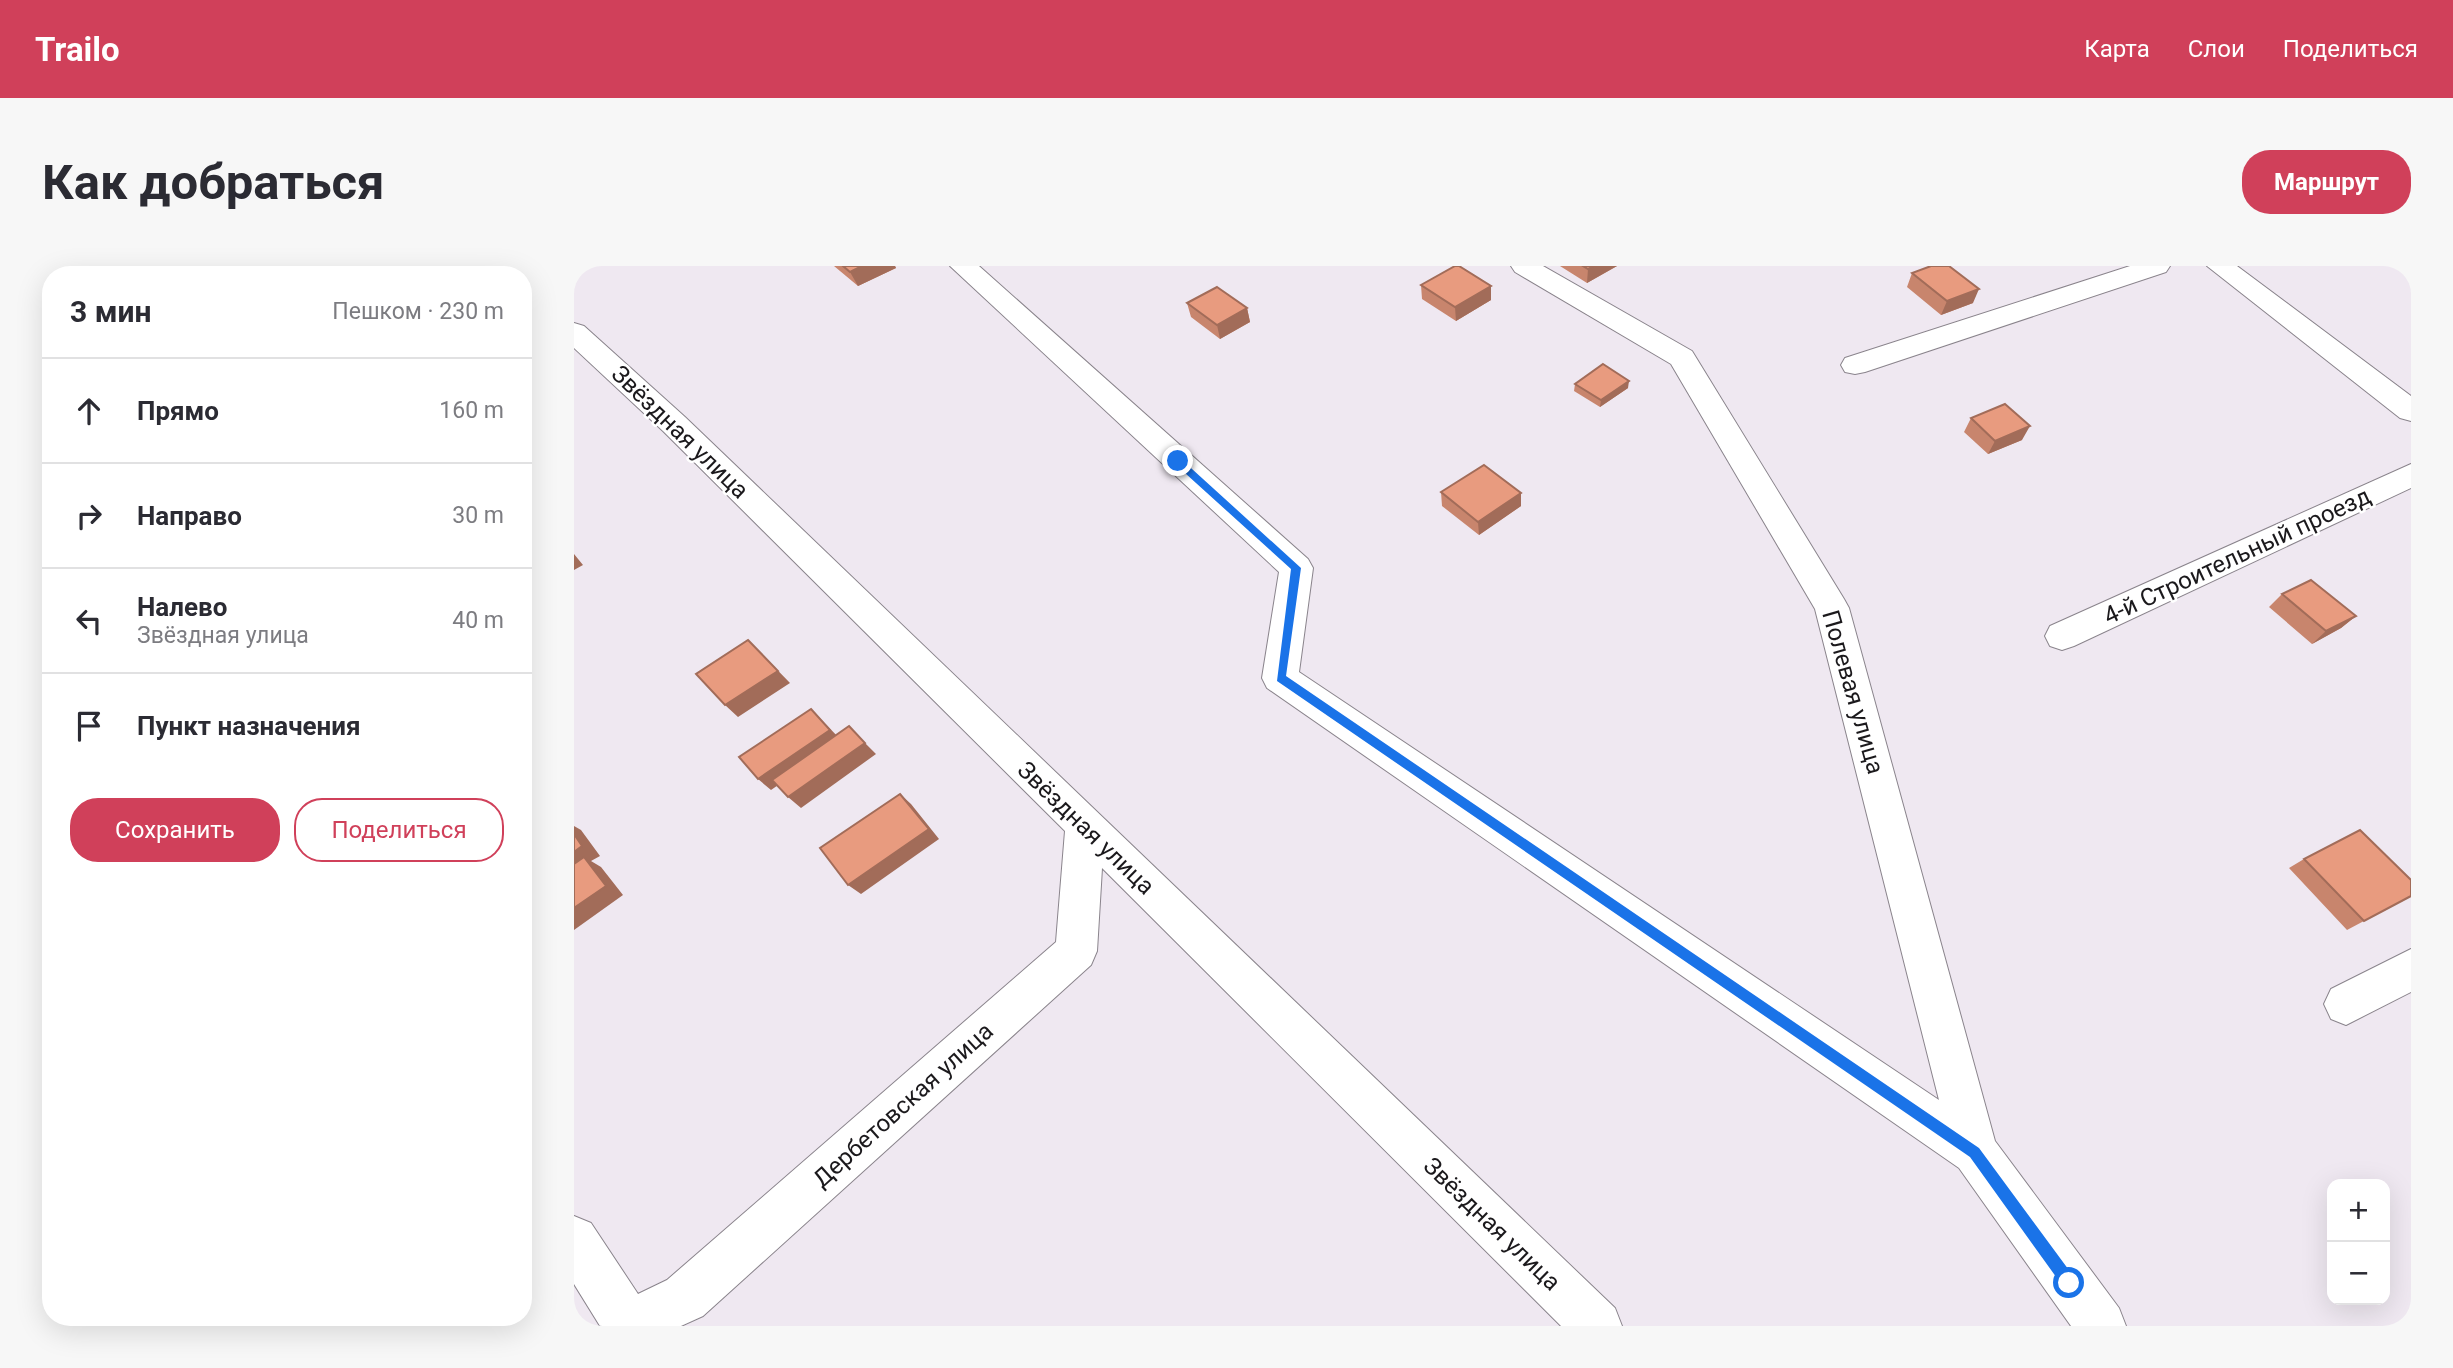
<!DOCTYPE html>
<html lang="ru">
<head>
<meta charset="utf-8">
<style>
	body { margin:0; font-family:Roboto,sans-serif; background:#f7f7f7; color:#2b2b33 }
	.controls { position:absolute; right:21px; bottom:21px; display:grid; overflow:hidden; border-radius:14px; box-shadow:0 7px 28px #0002 }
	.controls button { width:63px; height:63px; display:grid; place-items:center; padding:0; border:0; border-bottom:2px solid #e1e1e2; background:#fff; color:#2b2b33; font:35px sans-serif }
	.stop { position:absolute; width:21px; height:21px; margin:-16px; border:5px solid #1a73e8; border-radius:50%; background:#fff }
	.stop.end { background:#1a73e8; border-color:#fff; box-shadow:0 2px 7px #0008 }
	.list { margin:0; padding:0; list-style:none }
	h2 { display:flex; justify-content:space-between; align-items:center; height:91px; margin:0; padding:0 28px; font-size:30px }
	h2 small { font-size:23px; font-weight:400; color:#7c7c81 }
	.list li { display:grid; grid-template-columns:46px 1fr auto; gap:21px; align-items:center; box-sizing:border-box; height:105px; padding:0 28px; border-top:2px solid #e1e1e2 }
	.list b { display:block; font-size:26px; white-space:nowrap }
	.list p { margin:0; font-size:23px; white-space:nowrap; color:#7c7c81 }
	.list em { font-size:23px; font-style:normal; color:#7c7c81 }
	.actions { display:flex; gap:14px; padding:21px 28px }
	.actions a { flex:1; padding:16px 0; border:2px solid #d0405a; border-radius:28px; text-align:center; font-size:24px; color:#d0405a }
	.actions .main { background:#d0405a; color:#fff }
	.icon { flex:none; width:38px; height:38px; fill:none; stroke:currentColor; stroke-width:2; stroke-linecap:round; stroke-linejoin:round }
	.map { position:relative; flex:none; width:1837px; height:1060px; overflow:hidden; border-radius:28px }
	header { display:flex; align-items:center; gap:42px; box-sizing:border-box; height:98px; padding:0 35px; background:#d0405a; color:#fff }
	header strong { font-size:33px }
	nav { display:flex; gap:38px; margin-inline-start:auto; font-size:24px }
	.intro { display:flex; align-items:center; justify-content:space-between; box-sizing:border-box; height:168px; padding:0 42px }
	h1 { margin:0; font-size:49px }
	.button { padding:18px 32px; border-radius:28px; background:#d0405a; color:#fff; font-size:24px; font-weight:700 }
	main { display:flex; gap:42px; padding:0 42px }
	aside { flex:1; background:#fff; border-radius:28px; box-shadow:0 7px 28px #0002 }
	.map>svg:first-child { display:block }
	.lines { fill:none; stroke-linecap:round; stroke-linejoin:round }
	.minor-casing { stroke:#8a848c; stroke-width:2 }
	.minor { fill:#fff; fill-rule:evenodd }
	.wall { fill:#c8856d }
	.shaded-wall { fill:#a26c59 }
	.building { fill:#e89b7f; stroke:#a26c59; stroke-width:2 }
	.route { fill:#1a73e8 }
	.labels { text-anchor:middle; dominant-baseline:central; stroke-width:5; stroke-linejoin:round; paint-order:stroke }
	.street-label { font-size:24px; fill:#1b191c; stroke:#fff }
</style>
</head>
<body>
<header>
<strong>Trailo</strong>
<nav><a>Карта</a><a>Слои</a><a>Поделиться</a></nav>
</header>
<div class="intro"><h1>Как добраться</h1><a class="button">Маршрут</a></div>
<main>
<aside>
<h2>3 мин<small>Пешком · 230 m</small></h2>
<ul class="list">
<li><svg class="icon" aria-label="ahead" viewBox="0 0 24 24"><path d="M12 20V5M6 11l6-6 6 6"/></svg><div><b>Прямо</b></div><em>160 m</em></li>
<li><svg class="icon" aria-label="right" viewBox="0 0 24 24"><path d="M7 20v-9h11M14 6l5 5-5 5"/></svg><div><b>Направо</b></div><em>30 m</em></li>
<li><svg class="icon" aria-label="left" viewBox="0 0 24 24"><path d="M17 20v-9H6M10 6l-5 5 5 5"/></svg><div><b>Налево</b><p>Звёздная улица</p></div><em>40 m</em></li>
<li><svg class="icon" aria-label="arrive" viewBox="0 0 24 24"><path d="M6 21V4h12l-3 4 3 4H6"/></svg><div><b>Пункт назначения</b></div></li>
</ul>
<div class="actions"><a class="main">Сохранить</a><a>Поделиться</a></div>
</aside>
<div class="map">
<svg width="1837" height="1060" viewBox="0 0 1837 1060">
	<rect width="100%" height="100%" fill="#efe8f1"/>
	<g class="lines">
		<g class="minor-casing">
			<path id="minor" d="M376,0h29l329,293 5,9 -14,104 640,428 -124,-491 -144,-245 -156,-92 -4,-6h32l149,85 152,248 5,9 146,533 124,167 7,18h-55l-112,-158 -692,-480 -5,-10 17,-106z
				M1556,0h40l-4,6 -301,100 -10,2 -10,-2 -4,-7 4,-7z
				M1633,0h30l174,130v25l-11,-3z
				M0,57l10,3 101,91 930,891 7,18h-61l-459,-458 -5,83 -6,14 -388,351 -22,10h-81l-26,-42v-68l17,7 47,71 29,-14 389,-338 9,-111 -402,-400 -89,-83z
				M1837,198v24l-337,158 -12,4 -12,-4 -5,-10 5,-10z
				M1837,683v43l-65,33 -15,-6 -7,-15 7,-15z"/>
		</g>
		<use href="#minor" class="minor"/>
	</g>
	<path class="wall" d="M260,0h61l1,2 -38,18z
		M986,0h57l-30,17z
		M1338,7l61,30 -32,12 -34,-28z
		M847,19l70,1v14l-35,21 -34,-22z
		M613,37l60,5 3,14 -30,17 -29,-22z
		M1001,118l53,4 -28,19 -26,-16z
		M1397,152l51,22 -34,14 -24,-22z
		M867,226l80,14 -42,29 -37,-29z
		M1708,328l74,22 -15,12 -29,16 -43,-37z
		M1730,593l107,37 -64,34 -58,-62z"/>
	<path class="shaded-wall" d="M288,0h33l1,2 -38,18 -8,-14z
		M1020,0h23l-30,17 1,-14z
		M917,20v14l-35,21 -1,-14z
		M1405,23l-6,14 -32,12 6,-14z
		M673,42l3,14 -30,17 -3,-14z
		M1055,115l-1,7 -28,19 1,-7z
		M1456,160l-8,14 -34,14 7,-13z
		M947,227v13l-42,29 -1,-13z
		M0,288l9,11 -9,5z
		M1782,350l-15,12 -29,16 14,-13z
		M174,374l42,43 -52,34 -13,-12z
		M237,443l31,32 -71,49 -13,-11z
		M291,477l11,11 -75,54 -13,-11z
		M326,528l11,10 28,35 -78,55 -13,-9z
		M0,560l7,4 19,26 -9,5 10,6 22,28 -49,35z"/>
	<path class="building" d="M269,0h19l-12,6z
		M881,0h4l32,20 -36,21 -34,-22z
		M1009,0h11l-6,3z
		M1357,0h18l30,23 -32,12 -35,-28z
		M643,21l30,21 -30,17 -30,-22z
		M1029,98l26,17 -28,19 -26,-16z
		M1431,138l25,22 -35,15 -24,-23z
		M910,199l37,28 -43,29 -37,-30z
		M1737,314l45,36 -30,15 -44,-37z
		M174,374l30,31 -53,34 -29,-31z
		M237,443l19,21 -72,49 -19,-22z
		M275,460l16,17 -77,54 -16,-17z
		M326,528l29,35 -81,56 -28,-37z
		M1786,564l51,50v16l-47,25 -60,-62z
		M0,568l8,12 -8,6z
		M10,591l22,29 -32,22v-44z"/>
	<path class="route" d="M601,193h6l120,109 -15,108 693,472 95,129 2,6 -2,5 -5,2 -5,-2 -94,-131 -693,-476 14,-112 -116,-105z"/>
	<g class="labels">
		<g class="street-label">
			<text transform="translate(106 166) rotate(44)">Звёздная улица</text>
			<text transform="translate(1663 290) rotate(-25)">4-й Строительный проезд</text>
			<text transform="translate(1279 426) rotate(74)">Полевая улица</text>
			<text transform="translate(512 562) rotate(44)">Звёздная улица</text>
			<text transform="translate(329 839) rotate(-42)">Дербетовская улица</text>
			<text transform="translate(918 958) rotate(44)">Звёздная улица</text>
		</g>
	</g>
</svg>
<div class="controls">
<button>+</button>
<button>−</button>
</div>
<div class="stop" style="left:1495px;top:1017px"></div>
<div class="stop end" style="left:604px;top:195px"></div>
</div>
</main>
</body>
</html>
